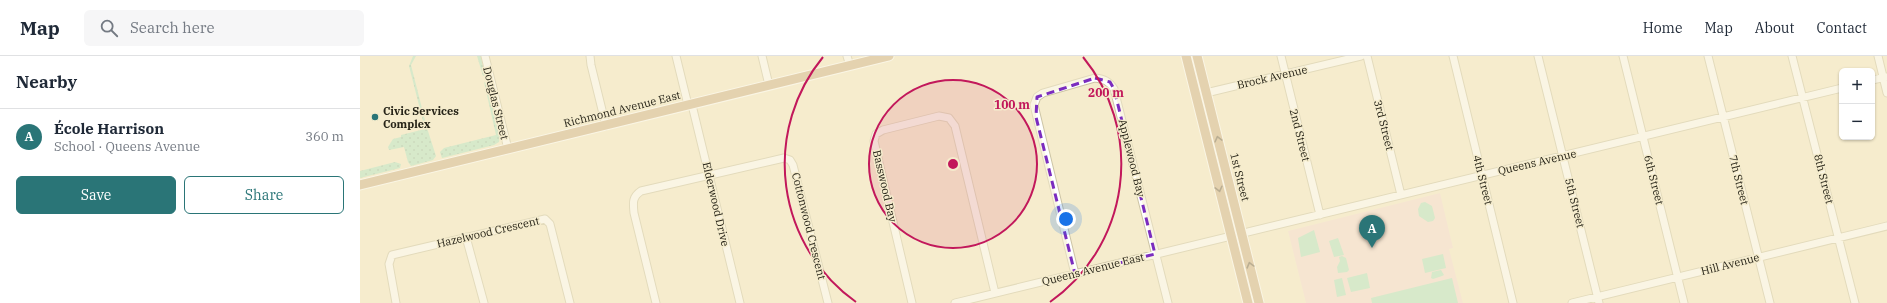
<!DOCTYPE html>
<html lang="en">
<head>
<meta charset="utf-8">
<style>
	body { margin:0; font-family:"IBM Plex Serif",serif; background:#f6f6f7; color:#1f2937 }
	.controls { position:absolute; right:12px; top:12px; display:grid; overflow:hidden; border-radius:6px; box-shadow:0 1px 3px #0004 }
	.controls button { width:36px; height:36px; display:grid; place-items:center; padding:0; border:0; border-bottom:1px solid #e0e1e3; background:#fff; color:#1f2937; font:20px sans-serif }
	.you { position:absolute; left:706px; top:163px; width:14px; height:14px; margin:-10px; border:3px solid #fff; border-radius:50%; background:#1a73e8; box-shadow:0 0 0 6px #1a73e833 }
	.badge { display:grid; place-items:center; width:26px; height:26px; border-radius:50%; background:#2a7577; color:#fff; font-size:13px; font-weight:700 }
	.pin { position:absolute; translate:-50% -33px; filter:drop-shadow(0 1px 2px #0008) }
	.pin::after { content:''; position:absolute; top:21px; width:14px; height:12px; background:inherit; clip-path:polygon(0 0,100% 0,50% 100%) }
	.list { margin:0; padding:0; list-style:none }
	h2 { display:flex; justify-content:space-between; align-items:center; height:52px; margin:0; padding:0 16px; font-size:17px }
	h2 small { font-size:13px; font-weight:400; color:#747a83 }
	.list li { display:grid; grid-template-columns:26px 1fr auto; gap:12px; align-items:center; box-sizing:border-box; height:56px; padding:0 16px; border-top:1px solid #e0e1e3 }
	.list b { display:block; font-size:15px; white-space:nowrap }
	.list p { margin:0; font-size:13px; white-space:nowrap; color:#747a83 }
	.list em { font-size:13px; font-style:normal; color:#747a83 }
	.actions { display:flex; gap:8px; padding:12px 16px }
	.actions a { flex:1; padding:9px 0; border:1px solid #2a7577; border-radius:6px; text-align:center; font-size:14px; color:#2a7577 }
	.actions .main { background:#2a7577; color:#fff }
	.icon { flex:none; width:22px; height:22px; fill:none; stroke:currentColor; stroke-width:2; stroke-linecap:round; stroke-linejoin:round }
	.map { position:relative; flex:none; width:1527px; height:247px; overflow:hidden }
	header { display:flex; align-items:center; gap:24px; box-sizing:border-box; height:56px; padding:0 20px; background:#fff; border-bottom:1px solid #e0e1e3 }
	header strong { font-size:19px }
	nav { display:flex; gap:22px; margin-inline-start:auto; font-size:14px }
	.search { width:280px; height:36px; background:#f6f6f7; display:flex; align-items:center; gap:10px; box-sizing:border-box; padding:0 14px; border-radius:6px; color:#747a83; font-size:15px }
	main { display:flex }
	aside { flex:1; background:#fff }
	.map>svg:first-child { display:block }
	.education { fill:#f5dcd5 }
	.grass { fill:url(#grass-dots) }
	.park { fill:#b2e4c5 }
	.lines { fill:none; stroke-linecap:round; stroke-linejoin:round }
	.minor-casing { stroke:#cdc5a6; stroke-width:9 }
	.major-casing { stroke:#fff; stroke-width:11 }
	.minor { stroke:#fff; stroke-width:7 }
	.major { stroke:#ceb18b; stroke-width:9 }
	.oneway { stroke:#72634b }
	.marked { fill:none; stroke:#7b2cbf; stroke-width:3; stroke-dasharray:8 5; stroke-linejoin:round }
	.ring { fill:none; stroke:#c2185b; stroke-width:2 }
	.poi-dot { fill:#2a7577; stroke:#f5eccd; stroke-width:1.5 }
	.labels { text-anchor:middle; dominant-baseline:central; stroke-width:3; stroke-linejoin:round; paint-order:stroke }
	.street-label { font-size:11px; fill:#262317; stroke:#f5eccd }
	.poi-label { font-size:11px; font-weight:bold; fill:#262317; stroke:#f5eccd; text-anchor:start }
	.centre { fill:#c2185b; stroke:#f5eccd; stroke-width:2 }
	.ring-label { font-size:12px; text-anchor:middle; font-weight:bold; fill:#c2185b; stroke:#f5eccd; stroke-width:3; stroke-linejoin:round; paint-order:stroke }
</style>
</head>
<body>
<header>
<strong>Map</strong>
<div class="search"><svg class="icon" aria-label="search" viewBox="0 0 24 24"><circle cx="10" cy="10" r="6"/><path d="M15 15l6 6"/></svg>Search here</div>
<nav><a>Home</a><a>Map</a><a>About</a><a>Contact</a></nav>
</header>
<main>
<aside>
<h2>Nearby<small></small></h2>
<ul class="list">
<li><span class="badge">A</span><div><b>École Harrison</b><p>School · Queens Avenue</p></div><em>360 m</em></li>
</ul>
<div class="actions"><a class="main">Save</a><a>Share</a></div>
</aside>
<div class="map">
<svg width="1527" height="247" viewBox="0 0 1527 247">
	<defs>
		<pattern id="grass-dots" width="8" height="8" patternUnits="userSpaceOnUse"><rect width="8" height="8" fill="#b2e4c5"/><path d="M2 2h.1M6 6h.1" fill="none" stroke="#99c3a8" stroke-width="1.8" stroke-linecap="round"/></pattern>
	</defs>
	<rect width="100%" height="100%" fill="#f5eccd"/>
	<path class="education" d="M1080,137l13,55 -4,1 14,54h-157l-18,-72z"/>
	<path class="grass" d="M53,0h3l-5,9 16,63 9,28 -3,4 -22,6 -3,-4 -4,-15 -15,3 -1,-3 5,-8 8,-2v-2l24,-6 -16,-63z
		M117,0h4l4,19 -2,1z
		M124,26l3,2 13,52 -1,6 -5,3 -52,13 -2,-6 4,-4 52,-13z
		M35,106l6,2 -1,4 -40,10v-7z"/>
	<path class="park" d="M1065,146l7,4 3,12 -2,3 -5,1 -9,-6 -1,-7 3,-6z
		M954,174l6,22 -19,5 -3,-19z
		M978,182l6,17 -10,2 -5,-16z
		M1083,198l3,14 -21,5 -3,-14z
		M982,200l4,2 3,12 -2,2 -9,1 -1,-6 3,-6 -1,-4z
		M1081,214l3,5 -2,1 -9,3 -2,-1 1,-6z
		M1007,217l3,15 -19,4 -4,-14z
		M982,222l4,17 -9,2 -3,-17z
		M1092,222l6,25h-86l-1,-5z"/>
	<g class="lines">
		<g class="minor-casing">
			<path id="minor" d="M125,0l23,93
				M230,0l1,9 15,61
				M316,0l12,49
				M402,0l7,29
				M487,0l3,10
				M921,0l39,159
				M1007,0l34,139
				M1093,0l60,247
				M1178,0l61,247
				M1263,0l61,247
				M1348,0l62,247
				M1432,0l63,247
				M1518,0l9,37
				M1512,24l15,-3
				M835,36l11,1 155,-37
				M332,49l48,198
				M106,181l18,66
				M715,218l-41,-169 3,-8 6,-4 52,-15c9,1 14,3 19,11l54,214
				M36,247l-7,-39 3,-9 153,-36 5,5 20,79
				M296,247l-22,-90c-1,-10 -2,-16 7,-22l143,-33 6,2 3,5 35,138
				M552,247l-38,-162 2,-7 7,-4 56,-14 10,2 6,8 40,167
				M595,247l887,-215
				M1212,247l315,-77"/>
		</g>
		<g class="major-casing">
			<path id="major" d="M826,0l62,247
				M837,0l62,247
				M0,129l529,-129"/>
		</g>
		<use href="#minor" class="minor"/>
		<use href="#major" class="major"/>
	</g>
	<defs><path id="oneway-chevron" d="M-2-3.5L2.5 0L-2 3.5" fill="none" stroke-width="1.6" stroke-linecap="round" stroke-linejoin="round"/></defs>
	<g class="oneway">
		<use href="#oneway-chevron" transform="translate(858 83) rotate(-104)"/>
		<use href="#oneway-chevron" transform="translate(859 133) rotate(76)"/>
		<use href="#oneway-chevron" transform="translate(890 209) rotate(-105)"/>
	</g>
	<path d="M0 0H1527V247H0ZM735,22l15,4 4,7 41,165 -80,20 -39,-157 1,-20z" fill="#f5eccd" fill-opacity=".55" fill-rule="evenodd"/>
	<path class="marked" d="M735,22l15,4 4,7 41,165 -80,20 -39,-157 1,-20z"/>
	<circle cx="593" cy="108" r="84" fill="#c2185b" fill-opacity=".12"/>
	<g class="ring">
		<circle cx="593" cy="108" r="84"/>
		<path d="M496 246A169 169 0 0 1 463 1M723 1A169 169 0 0 1 690 246"/>
	</g>
	<circle class="poi-dot" cx="15" cy="61" r="4"/>
	<g class="labels">
		<g class="street-label">
			<text transform="translate(912 21) rotate(-13)">Brock Avenue</text>
			<text transform="translate(136 47) rotate(76)">Douglas Street</text>
			<text transform="translate(262 53) rotate(-14)">Richmond Avenue East</text>
			<text transform="translate(1024 69) rotate(76)">3rd Street</text>
			<text transform="translate(940 79) rotate(76)">2nd Street</text>
			<text transform="translate(772 102) rotate(76)">Applewood Bay</text>
			<text transform="translate(1177 106) rotate(-13)">Queens Avenue</text>
			<text transform="translate(880 121) rotate(76)">1st Street</text>
			<text transform="translate(1464 123) rotate(76)">8th Street</text>
			<text transform="translate(1123 124) rotate(76)">4th Street</text>
			<text transform="translate(1294 124) rotate(76)">6th Street</text>
			<text transform="translate(1379 124) rotate(76)">7th Street</text>
			<text transform="translate(525 130) rotate(77)">Basswood Bay</text>
			<text transform="translate(1215 147) rotate(76)">5th Street</text>
			<text transform="translate(356 148) rotate(77)">Elderwood Drive</text>
			<text transform="translate(449 170) rotate(76)">Cottonwood Crescent</text>
			<text transform="translate(128 176) rotate(-13)">Hazelwood Crescent</text>
			<text transform="translate(1370 208) rotate(-14)">Hill Avenue</text>
			<text transform="translate(733 213) rotate(-14)">Queens Avenue East</text>
		</g>
		<g class="poi-label">
			<text x="23" y="55">Civic Services<tspan x="23" dy="13">Complex</tspan></text>
		</g>
	</g>
	<circle cx="593" cy="108" r="6" class="centre"/>
	<g class="ring-label">
		<text x="746" y="41">200 m</text>
		<text x="652" y="53">100 m</text>
	</g>
</svg>
<div class="controls">
<button>+</button>
<button>−</button>
</div>
<div class="you"></div>
<div class="pin badge" style="left:1012px;top:192px">A</div>
</div>
</main>
</body>
</html>
